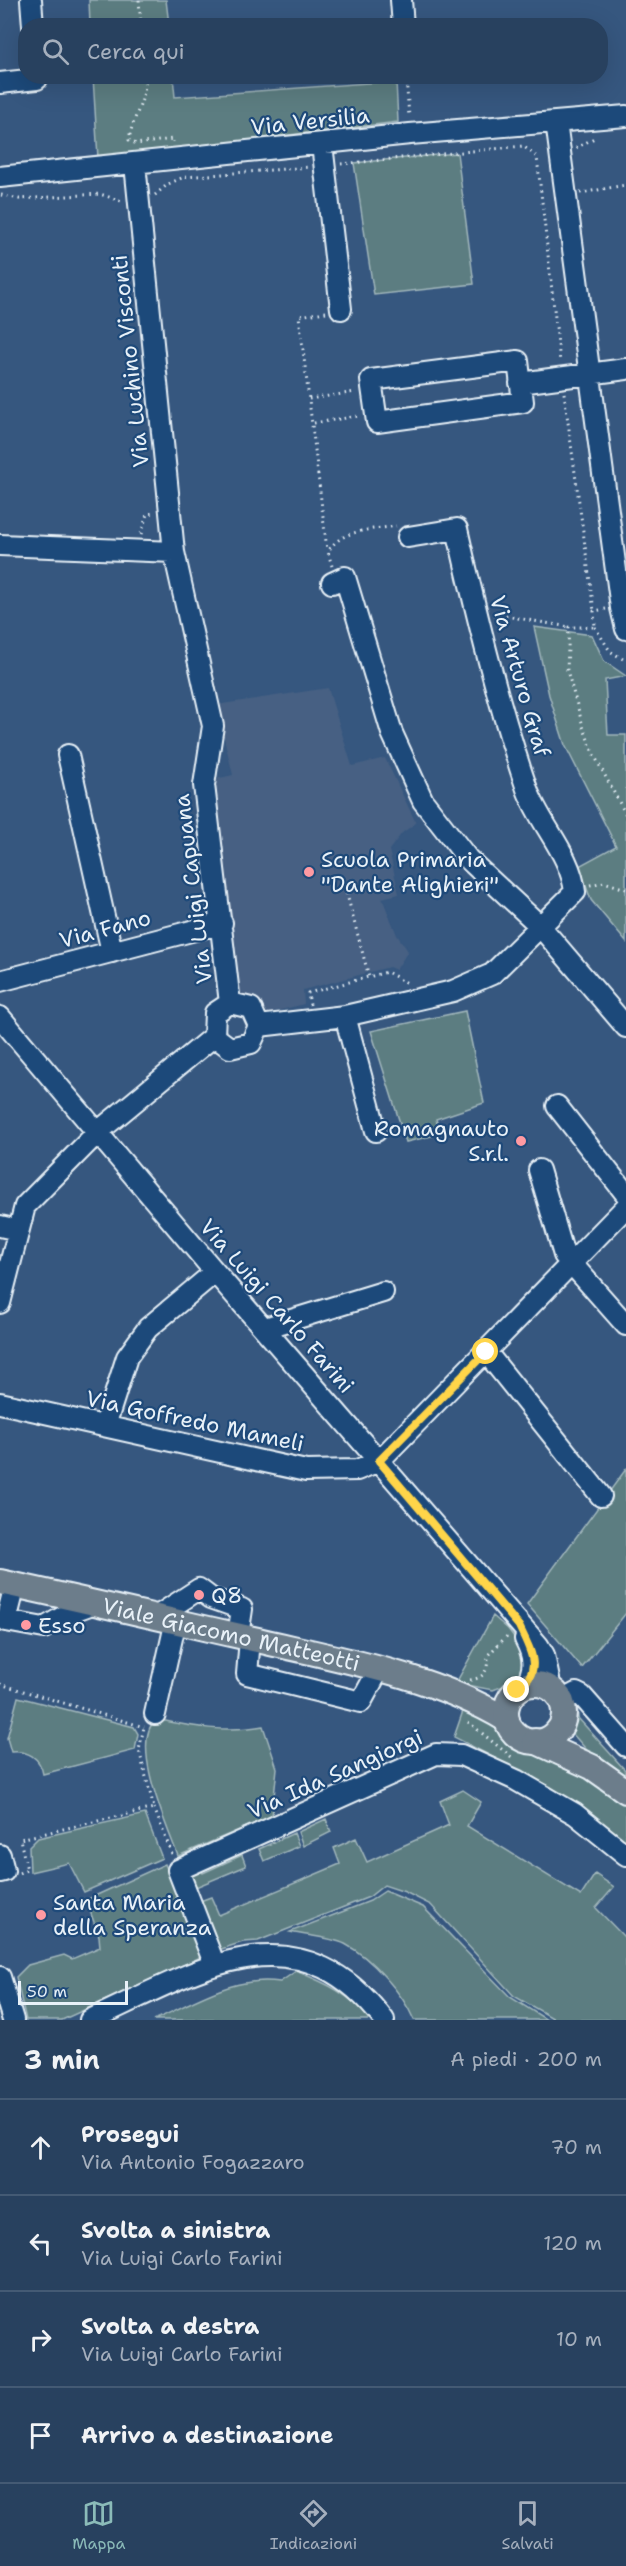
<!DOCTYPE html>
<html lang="it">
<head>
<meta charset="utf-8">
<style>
	body { margin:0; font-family:"Shantell Sans",sans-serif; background:#344c68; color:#f1f3f6 }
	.scale { position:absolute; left:18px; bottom:15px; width:110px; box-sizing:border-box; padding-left:6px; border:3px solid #e8f1f8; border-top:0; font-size:16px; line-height:21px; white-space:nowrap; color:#e8f1f8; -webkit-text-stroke:4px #1f4a7a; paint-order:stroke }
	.stop { position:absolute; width:18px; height:18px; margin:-14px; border:4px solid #ffd54a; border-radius:50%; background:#fff }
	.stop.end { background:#ffd54a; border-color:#fff; box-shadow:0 2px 6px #0008 }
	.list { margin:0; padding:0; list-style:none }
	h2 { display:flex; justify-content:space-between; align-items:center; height:78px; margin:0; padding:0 24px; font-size:26px }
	h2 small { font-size:20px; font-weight:400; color:#a5afbd }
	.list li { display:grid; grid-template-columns:39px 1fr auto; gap:18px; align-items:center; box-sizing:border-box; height:96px; padding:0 24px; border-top:2px solid #445a74 }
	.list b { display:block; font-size:22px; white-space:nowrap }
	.list p { margin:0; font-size:20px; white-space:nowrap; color:#a5afbd }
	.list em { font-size:20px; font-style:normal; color:#a5afbd }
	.icon { flex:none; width:33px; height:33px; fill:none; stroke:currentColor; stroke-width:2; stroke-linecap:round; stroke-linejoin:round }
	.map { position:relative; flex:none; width:626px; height:2020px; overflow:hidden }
	.search { position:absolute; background:#28415f; box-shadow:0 6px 24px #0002; left:18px; right:18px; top:18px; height:66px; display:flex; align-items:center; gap:15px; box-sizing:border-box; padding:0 21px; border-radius:24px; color:#a5afbd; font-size:22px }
	.sheet { height:462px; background:#28415f }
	nav { display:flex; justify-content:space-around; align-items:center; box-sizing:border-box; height:84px; border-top:2px solid #445a74; background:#28415f; font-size:16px; color:#a5afbd }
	nav a { display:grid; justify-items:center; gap:3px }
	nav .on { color:#8bbbb9 }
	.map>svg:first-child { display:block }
	.built { fill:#466083 }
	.green { fill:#5b7d81; stroke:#a2b7bc; stroke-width:1.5 }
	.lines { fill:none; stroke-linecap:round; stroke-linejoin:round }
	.minor-casing { stroke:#e8f1f8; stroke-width:24 }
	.major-casing { stroke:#e8f1f8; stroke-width:28 }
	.path { stroke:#e8f1f8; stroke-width:3; stroke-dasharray:1.5 4.5; stroke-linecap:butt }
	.minor { stroke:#1f4a7a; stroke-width:20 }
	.major { stroke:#6c7d8b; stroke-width:24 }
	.route { stroke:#ffd54a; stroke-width:8 }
	.poi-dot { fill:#ff9aa2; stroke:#1f4a7a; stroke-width:2 }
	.labels { text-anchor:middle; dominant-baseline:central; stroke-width:4.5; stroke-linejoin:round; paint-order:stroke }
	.street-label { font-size:22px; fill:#e8f1f8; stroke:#1f4a7a }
	.poi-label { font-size:22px; fill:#e8f1f8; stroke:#1f4a7a; text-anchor:start }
</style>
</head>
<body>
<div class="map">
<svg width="626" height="2020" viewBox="0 0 626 2020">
	<rect width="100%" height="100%" fill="#36577f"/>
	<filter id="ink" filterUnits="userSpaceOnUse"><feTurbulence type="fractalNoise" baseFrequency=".0167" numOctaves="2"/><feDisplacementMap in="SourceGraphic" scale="12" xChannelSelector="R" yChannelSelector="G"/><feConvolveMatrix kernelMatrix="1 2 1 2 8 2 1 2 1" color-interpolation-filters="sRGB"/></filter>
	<g filter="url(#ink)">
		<path class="built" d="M328,688l24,78 33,-8 31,65 -14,10 -13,17 10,44 -17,4 15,37 11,16 -12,19 -7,-3 -86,23 1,14 -42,11 -24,-25 -27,-210 22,-5 -17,-70z"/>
		<path class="green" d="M89,0h77l3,25h-79z
			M93,77h80l2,20 221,-16 2,41 -300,36z
			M457,153l17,131 -100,11 -20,-132z
			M534,627l58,8 12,26 22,15 -21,4 3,55h18v207l-35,-42 -12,-34 37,-20 -51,-101 -16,-50z
			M465,1011l19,92 -48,16 4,15 -34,8 -35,-111z
			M626,1469v144l-44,55 -55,-64z
			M493,1616l15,13 19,25 -8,26 -26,10 -37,-7z
			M18,1697l116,30 4,7 -3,16 -92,24c-3,-17 -16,-24 -32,-22l-4,-14z
			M577,1698l1,20 48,53v10l-33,-24 -23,-26v-25z
			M464,1708l39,21 15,16 18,6 72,38 18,14v40l-75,-56 -97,-50z
			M156,1719c36,8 71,14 107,7l14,42 -5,48 -94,40c-11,-30 -49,-113 -22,-137z
			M463,1790l18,12 -14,24 114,70 14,-22 19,13 -18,21 30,31v81h-70l-42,-24 -83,-91 -26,-13 -21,-7 -15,12 -111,44 -15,1 -25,8 -18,-49 11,-4 8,18 121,-51 -6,-16 22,-10 11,24 82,-37 -9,-24z
			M145,1814l17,44 -78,34 -15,-29 -39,9 -1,-25 9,-9z
			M326,1819l5,13 -28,14 -5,-14z
			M294,1833l5,13 -35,15 -5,-12z
			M242,1855l4,11 -55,23 -2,-14 11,-8 3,6z
			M165,1864l38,92 -141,64h-36l-10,-43 12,-12 36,-10 8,4 28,-12 -1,-11 -13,-36z
			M385,1891l38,16 87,90 37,23h-133c-11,-26 -42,-62 -69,-76 -15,-7 -38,-8 -55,-12l80,-31z
			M296,1971c30,12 54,23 75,49h-217c41,-18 81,-45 126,-38z"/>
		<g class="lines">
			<g class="minor-casing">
				<path id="minor" d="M31,0l2,26
					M401,0l2,26
					M0,83l37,-4 -1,-3
					M556,122l65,486 5,21
					M322,144l19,165
					M135,164l39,388 39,174 -9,59 26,218
					M0,177l410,-43 216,-18
					M518,361l5,41 -146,20 -6,-42z
					M520,383l106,-14
					M0,545l174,7
					M332,583l13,-6 47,156 31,68 45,58 72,67 86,101
					M68,755l44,197
					M0,981l222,-58
					M230,1003l21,5 8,18 -8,17 -21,5 -16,-12 1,-23z
					M345,1016l31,115
					M0,1017l215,255 323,373 6,10 7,34
					M259,1026l86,-10 108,-25 39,-17 83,-82c-4,-38 -35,-67 -48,-103 -29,-85 -50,-172 -70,-260l-49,8
					M557,1106l69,88
					M539,1170l25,85 62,70
					M0,1226l18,4
					M0,1303l25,-97 74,-75 115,-95
					M265,1328l118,-36
					M486,1352l115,144
					M0,1403l306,68 51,-1 22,-9 247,-254
					M105,1426l22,-69 21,-29 67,-56
					M15,1585l-9,36 38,7 29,-17 22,-8
					M156,1617l43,-28 12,9 31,11 -4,27
					M250,1639l-3,35 114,28 18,-33
					M525,1685c11,-16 9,-29 0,-46
					M561,1701l15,-8 6,3 44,50
					M155,1714l21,-94
					M0,1855l4,16 -4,1
					M214,1963l-36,-93 258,-116 25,1 55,25 59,34 51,41
					M0,1977l13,43
					M90,2020c104,-47 205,-117 294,0"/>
			</g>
			<g class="major-casing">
				<g id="major">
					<path id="s1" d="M0,1582c84,18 168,38 253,57 85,20 178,35 254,81"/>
					<circle cx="535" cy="1713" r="29"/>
					<path d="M535,1741l57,26 34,24"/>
				</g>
			</g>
			<path class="path" d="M139,0l2,26
				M145,76c2,23 -13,42 -16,64l7,4 37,-5v3
				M406,76l3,41
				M576,148l20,-11
				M341,164l182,-18 14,11 23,205
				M580,193l46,-8
				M1,195l18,4 81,-5 21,7
				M155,195l13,-11 16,-7 126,-10
				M326,312l-27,4 28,234
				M564,393l30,218
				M309,399l47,-7
				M314,423l45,-7
				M141,534l6,-20 8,-1
				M332,566l-4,-14c12,-23 44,-22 68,-26
				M606,609l-12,2 1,16h-26l-2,43 16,56 10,27 33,62
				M494,614l75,13
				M595,627l15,24 16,10
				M342,876l27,101
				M590,885l14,-3 22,7
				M310,1005l-2,-12 79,-21 22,12
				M470,1680c15,-2 18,-10 18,-25l20,-20
				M0,1684l144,43
				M468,1722l46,37
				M154,1808l18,46
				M19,1873l8,-3 -7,-31 134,-31 -15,-58 5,-23"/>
			<use href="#minor" class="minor"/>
			<use href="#major" class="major"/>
		</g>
	</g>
	<g class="lines" filter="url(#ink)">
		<path class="route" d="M486,1352l-107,109 140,165c12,26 25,44 -2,64"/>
	</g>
	<g class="poi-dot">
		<circle cx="309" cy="872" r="6"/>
		<circle cx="521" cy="1141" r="6"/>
		<circle cx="199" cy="1595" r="6"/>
		<circle cx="26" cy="1625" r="6"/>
		<circle cx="41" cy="1915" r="6"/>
	</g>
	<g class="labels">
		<g class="street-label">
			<text transform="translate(310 121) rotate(-6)">Via Versilia</text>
			<text transform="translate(130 361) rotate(-96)">Via Luchino Visconti</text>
			<text transform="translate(520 676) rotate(74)">Via Arturo Graf</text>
			<text transform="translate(193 889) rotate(-97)">Via Luigi Capuana</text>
			<text transform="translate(105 929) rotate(-15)">Via Fano</text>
			<text transform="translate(277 1306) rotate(49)">Via Luigi Carlo Farini</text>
			<text transform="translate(195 1421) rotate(12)">Via Goffredo Mameli</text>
			<text stroke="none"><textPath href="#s1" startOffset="237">Viale Giacomo Matteotti</textPath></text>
			<text transform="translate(335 1774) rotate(-24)">Via Ida Sangiorgi</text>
		</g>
		<g class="poi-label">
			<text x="321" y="859">Scuola Primaria<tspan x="321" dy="25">"Dante Alighieri"</tspan></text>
			<text x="509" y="1128" text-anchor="end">Romagnauto<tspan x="509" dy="25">S.r.l.</tspan></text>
			<text x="211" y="1595">Q8</text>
			<text x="38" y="1625">Esso</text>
			<text x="53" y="1902">Santa Maria<tspan x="53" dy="25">della Speranza</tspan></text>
		</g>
	</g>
</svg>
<div class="scale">50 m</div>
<div class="stop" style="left:486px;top:1352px"></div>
<div class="stop end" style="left:517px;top:1690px"></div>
<div class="search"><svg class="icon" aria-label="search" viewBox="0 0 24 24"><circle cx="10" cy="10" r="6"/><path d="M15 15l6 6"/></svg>Cerca qui</div>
</div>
<section class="sheet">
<h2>3 min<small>A piedi · 200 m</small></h2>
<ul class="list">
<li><svg class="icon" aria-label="ahead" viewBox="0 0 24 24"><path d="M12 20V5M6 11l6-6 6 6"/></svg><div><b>Prosegui</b><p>Via Antonio Fogazzaro</p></div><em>70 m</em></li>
<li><svg class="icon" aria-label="left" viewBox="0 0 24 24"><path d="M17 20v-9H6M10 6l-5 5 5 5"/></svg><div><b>Svolta a sinistra</b><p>Via Luigi Carlo Farini</p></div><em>120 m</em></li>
<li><svg class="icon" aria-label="right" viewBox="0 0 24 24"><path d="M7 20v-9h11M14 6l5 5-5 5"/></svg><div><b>Svolta a destra</b><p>Via Luigi Carlo Farini</p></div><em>10 m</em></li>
<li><svg class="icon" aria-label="arrive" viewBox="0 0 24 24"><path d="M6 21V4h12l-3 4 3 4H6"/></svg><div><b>Arrivo a destinazione</b></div></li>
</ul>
</section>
<nav>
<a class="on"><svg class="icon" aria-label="map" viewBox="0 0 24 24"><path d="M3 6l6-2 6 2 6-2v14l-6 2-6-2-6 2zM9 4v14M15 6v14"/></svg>Mappa</a>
<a><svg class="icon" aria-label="directions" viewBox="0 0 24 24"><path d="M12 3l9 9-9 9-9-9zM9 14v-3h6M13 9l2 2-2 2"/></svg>Indicazioni</a>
<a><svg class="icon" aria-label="saved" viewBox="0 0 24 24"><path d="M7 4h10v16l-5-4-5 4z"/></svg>Salvati</a>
</nav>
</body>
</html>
